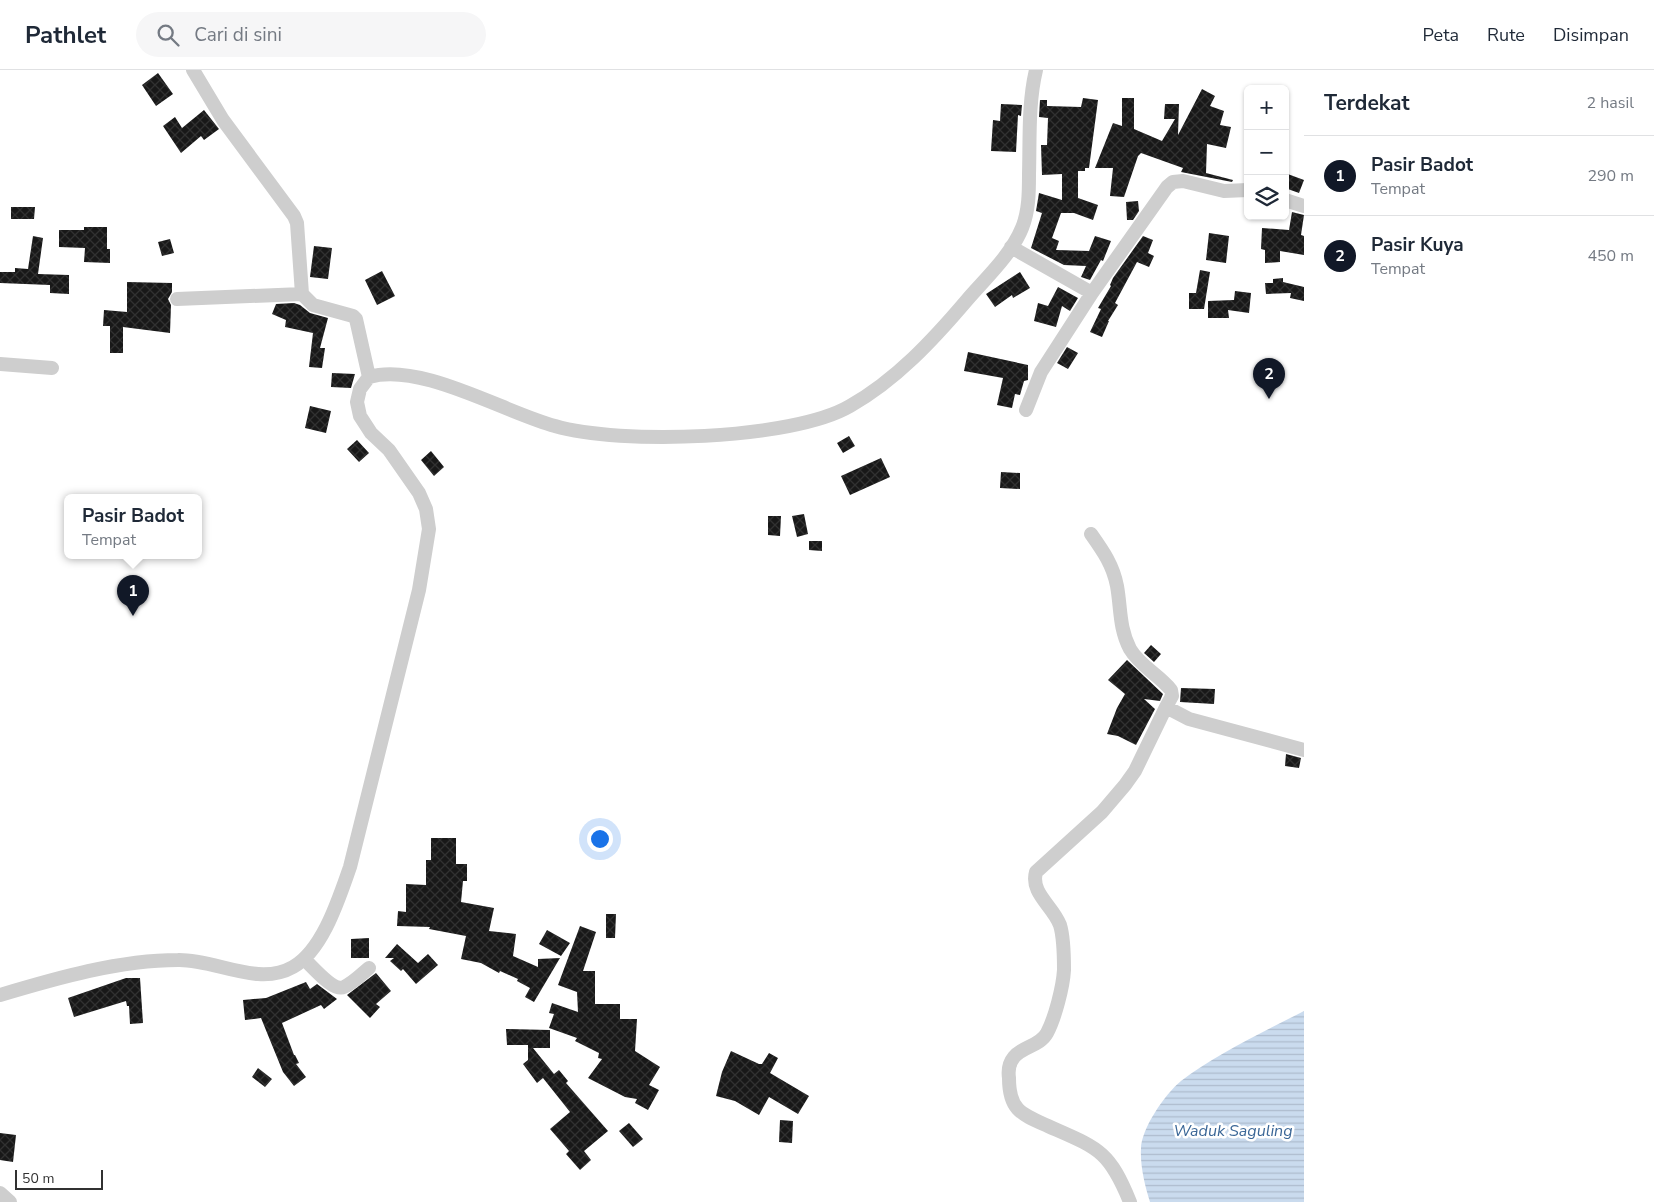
<!DOCTYPE html>
<html lang="id">
<head>
<meta charset="utf-8">
<style>
	body { margin:0; font-family:"Nunito Sans",sans-serif; background:#f6f6f7; color:#1f2937 }
	.controls { position:absolute; right:15px; top:15px; display:grid; overflow:hidden; border-radius:8px; box-shadow:0 1px 4px #0004 }
	.controls button { width:45px; height:45px; display:grid; place-items:center; padding:0; border:0; border-bottom:1px solid #e0e1e3; background:#fff; color:#1f2937; font:25px sans-serif }
	.scale { position:absolute; left:15px; bottom:12px; width:88px; box-sizing:border-box; padding-left:5px; border:2px solid #313131; border-top:0; font-size:14px; line-height:18px; white-space:nowrap; color:#313131; -webkit-text-stroke:4px #fff; paint-order:stroke }
	.you { position:absolute; left:599px; top:768px; width:18px; height:18px; margin:-12px; border:4px solid #fff; border-radius:50%; background:#1a73e8; box-shadow:0 0 0 8px #1a73e833 }
	.badge { display:grid; place-items:center; width:32px; height:32px; border-radius:50%; background:#111827; color:#fff; font-size:16px; font-weight:700 }
	.pin { position:absolute; translate:-50% -41px; filter:drop-shadow(0 1px 2px #0008) }
	.pin::after { content:''; position:absolute; top:26px; width:18px; height:15px; background:inherit; clip-path:polygon(0 0,100% 0,50% 100%) }
	.popup { position:absolute; left:64px; top:424px; width:138px; height:65px; box-sizing:border-box; display:grid; place-content:center; border-radius:8px; background:#fff; filter:drop-shadow(0 1px 4px #0005); font-size:16px; white-space:nowrap; color:#747a83 }
	.popup b { font-size:19px; color:#1f2937 }
	.popup::after { content:''; position:absolute; left:50%; top:100%; margin-left:-10px; border:10px solid transparent; border-top-color:#fff }
	.list { margin:0; padding:0; list-style:none }
	h2 { display:flex; justify-content:space-between; align-items:center; height:65px; margin:0; padding:0 20px; font-size:21px }
	h2 small { font-size:16px; font-weight:400; color:#747a83 }
	.list li { display:grid; grid-template-columns:32px 1fr auto; gap:15px; align-items:center; box-sizing:border-box; height:80px; padding:0 20px; border-top:1px solid #e0e1e3 }
	.list b { display:block; font-size:19px; white-space:nowrap }
	.list p { margin:0; font-size:16px; white-space:nowrap; color:#747a83 }
	.list em { font-size:16px; font-style:normal; color:#747a83 }
	.icon { flex:none; width:28px; height:28px; fill:none; stroke:currentColor; stroke-width:2; stroke-linecap:round; stroke-linejoin:round }
	.map { position:relative; flex:none; width:1304px; height:1132px; overflow:hidden }
	header { display:flex; align-items:center; gap:30px; box-sizing:border-box; height:70px; padding:0 25px; background:#fff; border-bottom:1px solid #e0e1e3 }
	header strong { font-size:24px }
	nav { display:flex; gap:28px; margin-inline-start:auto; font-size:18px }
	.search { width:350px; height:45px; background:#f6f6f7; display:flex; align-items:center; gap:12px; box-sizing:border-box; padding:0 18px; border-radius:28px; color:#747a83; font-size:19px }
	main { display:flex }
	aside { flex:1; background:#fff }
	.map>svg:first-child { display:block }
	.water { fill:url(#water-rules) }
	.building { fill:url(#building-cross-hatch) }
	.lines { fill:none; stroke-linecap:round; stroke-linejoin:round }
	.street { stroke:#cecece; stroke-width:14 }
	.labels { text-anchor:middle; dominant-baseline:central; stroke-width:5; stroke-linejoin:round; paint-order:stroke }
	.water-label { font-size:16px; font-style:italic; fill:#3b6797; stroke:#fff }
</style>
</head>
<body>
<header>
<strong>Pathlet</strong>
<div class="search"><svg class="icon" aria-label="search" viewBox="0 0 24 24"><circle cx="10" cy="10" r="6"/><path d="M15 15l6 6"/></svg>Cari di sini</div>
<nav><a>Peta</a><a>Rute</a><a>Disimpan</a></nav>
</header>
<main>
<div class="map">
<svg width="1304" height="1132" viewBox="0 0 1304 1132">
	<defs>
		<pattern id="water-rules" width="6" height="5" patternUnits="userSpaceOnUse" patternTransform="scale(1.25)"><rect width="6" height="5" fill="#cadbee"/><path d="M0 2.5h6" fill="none" stroke="#aebccd"/></pattern>
		<pattern id="building-cross-hatch" width="8" height="8" patternUnits="userSpaceOnUse" patternTransform="scale(1.25)"><rect width="8" height="8" fill="#181818"/><path d="M0 0l8 8M0 8l8-8" fill="none" stroke="#313131"/></pattern>
	</defs>
	<rect width="100%" height="100%" fill="#fff"/>
	<path class="water" d="M1304,941v191h-154c-5,-16 -10,-36 -9,-53 0,-20 24,-55 40,-68 34,-26 84,-50 123,-70z"/>
	<path class="building" d="M158,3l15,21 -17,12 -14,-21z
		M1202,19l13,7 -5,10 14,5 -4,14 11,2 -5,21 -19,-4 -1,29 27,7 -1,2 -51,-10 2,-4 -42,-15 -3,3 -14,41 -14,-1 3,-28h-18l18,-45 9,3v-28h12v31l28,12 13,-22h-11l1,-15h14l-1,31z
		M1083,28l15,2 -9,68h-4v3h-7v27l20,7 -5,15 -19,-7h-13l-9,25 7,3 -3,9 33,1 6,-15 16,5 -8,20 -2,-1 -11,20 -9,-3 5,-11 -22,-1 -33,-17 11,-35 -6,-2 3,-18 23,7v-26l-20,1 -1,-30h6l1,-27 -9,-1 1,-17h7v6l34,1z
		M1001,34l21,1 -1,11 -3,-1 -2,37 -25,-1 2,-31 7,1z
		M204,40l15,19 -15,11 -3,-4 -20,17 -18,-27 12,-9 7,11z
		M1285,103l19,7 -5,13 -14,-5z
		M1138,131l1,10 -6,9h-6l-1,-18z
		M11,137h24l-1,12h-23z
		M1292,142l12,3 -3,20 3,1v19l-24,-4v11l-15,1v-13l-4,-1 1,-21 27,2z
		M84,157h23v22h3v14l-26,-1 1,-14 -26,-1v-17h25z
		M1209,163l20,3 -3,27 -20,-3z
		M33,166l10,2 -5,36 31,1v19l-19,-1v-8l-50,-2v-11h15v-4l13,1z
		M1143,166l10,4 -5,13 6,3 -5,11 -12,-5 -22,41 3,2 -10,16h1l-7,16 -12,-5 11,-23 -3,-1 13,-22 -1,-1 3,-7z
		M170,169l4,14 -12,3 -4,-14z
		M314,176l18,2 -4,31 -18,-2z
		M1200,200l10,2 -6,37h-15v-16h7z
		M382,201l13,25 -18,9 -12,-25z
		M1020,202l10,16 -17,10 -1,-3 -17,12 -9,-13z
		M1283,208v4l21,5v14l-14,-3 1,-5 -25,1 -1,-11h8v-4z
		M127,212l45,1v9l-4,7 3,6 -1,28 -47,-6v26h-13v-27h-7l1,-16 23,2z
		M1058,217l20,11 -8,13 -8,-5 -6,21 -22,-6 4,-18 10,3z
		M1235,221l16,2 -2,20 -21,-3 1,8h-21v-17l26,-1z
		M294,233l6,2 10,8 18,5 -8,30h5l-3,20 -13,-1 4,-34 -28,-6 1,-7 -14,-6 4,-10z
		M1067,277l11,6 -10,16 -11,-6z
		M968,282l60,13v15l-4,1 -4,14 -5,-1 -3,14 -15,-3 6,-27 -39,-7z
		M332,303l23,1 -4,14 -20,-1z
		M310,336l21,5 -5,22 -21,-5z
		M849,366l6,10 -12,7 -6,-10z
		M357,370l12,13 -10,9 -12,-13z
		M431,381l13,16 -10,9 -13,-16z
		M881,388l9,19 -40,18 -9,-19z
		M1001,402l19,1v16l-20,-1z
		M804,444l4,20 -11,3 -5,-21z
		M768,446h13l-1,20 -12,-1z
		M809,471h13v10l-13,-1z
		M1151,575l10,9 -7,8 -10,-9z
		M1127,590l36,34 -3,7 -16,-2 11,10 -19,36 -18,-9 -11,-2 10,-26 8,-14 -17,-14z
		M1181,618l34,1 -1,15 -34,-2z
		M1286,684l15,4 -2,10 -14,-2z
		M431,768h25v26h11v17h-4l-2,21 33,6 -5,23 27,3 -3,22 25,11v-8l22,-1 -26,44 -9,-5 5,-9 -13,-7 1,-2 -18,-8 -1,2 -18,-10 -20,-4 5,-23 -37,-7 1,-2 -33,-1 1,-15 8,1v-28l20,1v-25h5z
		M606,844h10l-1,24h-9z
		M580,856l16,6 -13,39h12v33h25v15h17l-2,32 25,16 -11,18 10,5 -11,20 -13,-7 2,-4 -12,-2 -37,-19 14,-19 -4,-1 1,-5 -24,-12 2,-3 -28,-10 5,-14 -5,-1 3,-10 26,9 -1,-20 -19,-7z
		M547,860l23,13 -9,13 -22,-12z
		M369,868v20h-18v-19z
		M397,874l21,19 10,-9 10,11 -22,19 -13,-15 -2,2 -11,-10 4,-3h-9z
		M376,903l15,18 -15,13 4,3 -10,11 -23,-23z
		M126,908h14l3,45 -13,1 -1,-18h-2l-1,-5 -52,16 -6,-19z
		M306,912l4,7 7,-5 20,15 -13,10 -3,-4 -39,18 12,32h1l4,8 -3,1 10,13 -12,9 -11,-14 -22,-54 -16,2 -2,-20 23,-2z
		M506,959l44,1v18h-17l21,26 5,-4 9,11 -2,2 42,48 -24,20 7,9 -11,10 -14,-16 3,-3 -19,-22 20,-17 -27,-34 -6,5 -14,-19 5,-4v-15h-21z
		M731,981l28,13h3l7,-11 9,5 -8,15 39,23 -11,18 -29,-17 -10,18 -24,-14 -19,-5 6,-24z
		M258,998l14,11 -7,8 -13,-10z
		M780,1050l13,1 -1,22 -13,-1z
		M629,1053l14,16 -10,8 -14,-16z
		M0,1063l16,2 -3,27 -13,-2z"/>
	<g class="lines">
		<path class="street" d="M193,0l30,50 71,96 3,7 5,71 11,11 40,11 3,3 13,58
			M1285,130l19,6
			M1011,177l81,46
			M177,229l125,-5
			M0,294l52,4
			M1026,340l15,-38 51,-79 75,-106 6,-5 10,-1 41,10 24,-1
			M1091,464c12,17 22,31 26,52 4,22 2,42 13,63 10,17 29,26 41,41l1,6 -6,11
			M304,889c8,7 29,33 40,28 9,-4 18,-13 25,-19
			M0,925c57,-17 119,-35 178,-35 37,-1 80,27 115,7 30,-17 46,-69 57,-100l69,-277 10,-61 -3,-20 -7,-16 -30,-43 -18,-17 -11,-17 -3,-14 3,-13 9,-12c52,-15 134,35 186,49 64,19 237,14 295,-20 46,-26 83,-66 117,-106 19,-22 44,-45 55,-72 7,-17 7,-36 7,-54 1,-34 -1,-71 7,-104
			M0,1123l10,9
			M1130,1132c-21,-52 -32,-54 -82,-76 -27,-12 -39,-16 -39,-48 -1,-7 0,-15 5,-21 9,-11 26,-11 33,-24 8,-15 16,-46 17,-63 0,-14 0,-32 -4,-45 -7,-19 -30,-32 -24,-53l66,-60 23,-27 10,-14 31,-64 23,12 115,31"/>
	</g>
	<g class="labels">
		<g class="water-label">
			<text x="1233" y="1061">Waduk Saguling</text>
		</g>
	</g>
</svg>
<div class="controls">
<button>+</button>
<button>−</button>
<button><svg class="icon" aria-label="layers" viewBox="0 0 24 24"><path d="M12 4l9 5-9 5-9-5zM3 14l9 5 9-5"/></svg></button>
</div>
<div class="scale">50 m</div>
<div class="you"></div>
<div class="pin badge" style="left:133px;top:546px">1</div>
<div class="popup"><b>Pasir Badot</b>Tempat</div>
<div class="pin badge" style="left:1269px;top:329px">2</div>
</div>
<aside>
<h2>Terdekat<small>2 hasil</small></h2>
<ul class="list">
<li><span class="badge">1</span><div><b>Pasir Badot</b><p>Tempat</p></div><em>290 m</em></li>
<li><span class="badge">2</span><div><b>Pasir Kuya</b><p>Tempat</p></div><em>450 m</em></li>
</ul>
</aside>
</main>
</body>
</html>
